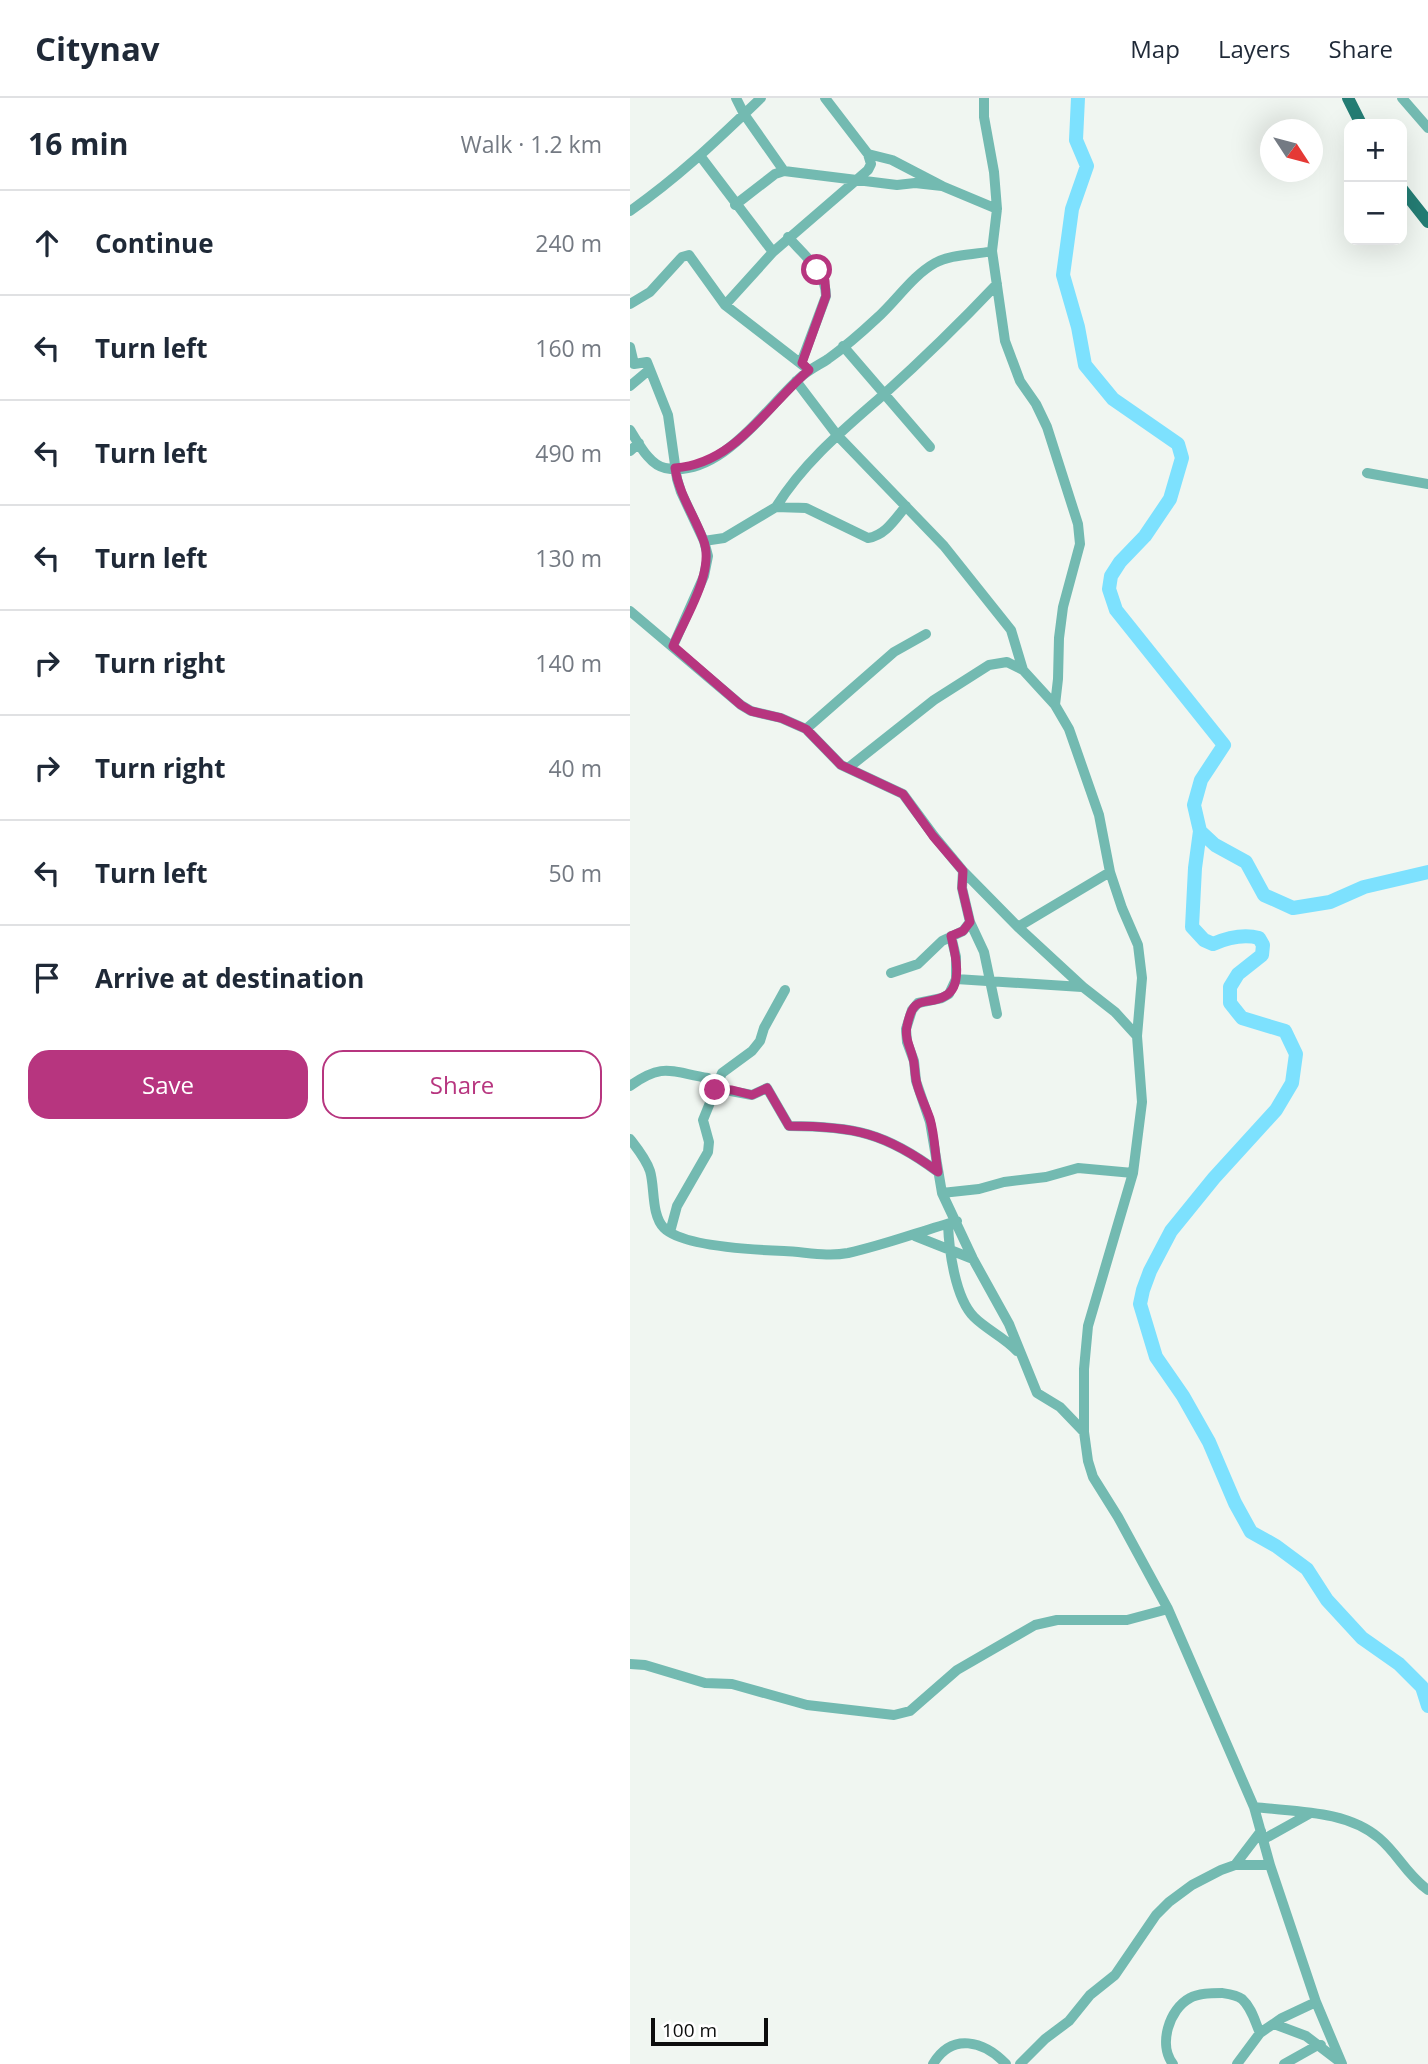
<!DOCTYPE html>
<html lang="en">
<head>
<meta charset="utf-8">
<style>
	body { margin:0; font-family:"Open Sans",sans-serif; background:#f6f6f7; color:#1f2937 }
	.controls { position:absolute; right:21px; top:21px; display:grid; overflow:hidden; border-radius:14px; box-shadow:0 7px 28px #0002 }
	.controls button { width:63px; height:63px; display:grid; place-items:center; padding:0; border:0; border-bottom:2px solid #e0e1e3; background:#fff; color:#1f2937; font:35px sans-serif }
	.compass { position:absolute; left:630px; top:21px; width:63px; height:63px; border-radius:50%; background:#fff; box-shadow:0 7px 28px #0002; rotate:126deg }
	.scale { position:absolute; left:21px; bottom:18px; width:117px; box-sizing:border-box; padding-left:7px; border:4px solid #0b0d0c; border-top:0; font-size:19px; line-height:24px; white-space:nowrap; color:#0b0d0c; -webkit-text-stroke:5px #fff; paint-order:stroke }
	.stop { position:absolute; width:21px; height:21px; margin:-16px; border:5px solid #b7357f; border-radius:50%; background:#fff }
	.stop.end { background:#b7357f; border-color:#fff; box-shadow:0 2px 7px #0008 }
	.list { margin:0; padding:0; list-style:none }
	h2 { display:flex; justify-content:space-between; align-items:center; height:91px; margin:0; padding:0 28px; font-size:30px }
	h2 small { font-size:23px; font-weight:400; color:#747a83 }
	.list li { display:grid; grid-template-columns:46px 1fr auto; gap:21px; align-items:center; box-sizing:border-box; height:105px; padding:0 28px; border-top:2px solid #e0e1e3 }
	.list b { display:block; font-size:26px; white-space:nowrap }
	.list em { font-size:23px; font-style:normal; color:#747a83 }
	.actions { display:flex; gap:14px; padding:21px 28px }
	.actions a { flex:1; padding:16px 0; border:2px solid #b7357f; border-radius:21px; text-align:center; font-size:24px; color:#b7357f }
	.actions .main { background:#b7357f; color:#fff }
	.icon { flex:none; width:38px; height:38px; fill:none; stroke:currentColor; stroke-width:2; stroke-linecap:round; stroke-linejoin:round }
	.map { position:relative; flex:none; width:798px; height:1966px; overflow:hidden }
	header { display:flex; align-items:center; gap:42px; box-sizing:border-box; height:98px; padding:0 35px; background:#fff; border-bottom:2px solid #e0e1e3 }
	header strong { font-size:33px }
	nav { display:flex; gap:38px; margin-inline-start:auto; font-size:24px }
	main { display:flex }
	aside { flex:1; background:#fff }
	.map>svg:first-child { display:block }
	.lines { fill:none; stroke-linecap:round; stroke-linejoin:round }
	.river { stroke:#7de1fe; stroke-width:14 }
	.minor { stroke:#73bab1; stroke-width:10 }
	.major { stroke:#247d74; stroke-width:12 }
	.route { stroke:#b7357f; stroke-width:9 }
</style>
</head>
<body>
<header>
<strong>Citynav</strong>
<nav><a>Map</a><a>Layers</a><a>Share</a></nav>
</header>
<main>
<aside>
<h2>16 min<small>Walk · 1.2 km</small></h2>
<ul class="list">
<li><svg class="icon" aria-label="ahead" viewBox="0 0 24 24"><path d="M12 20V5M6 11l6-6 6 6"/></svg><div><b>Continue</b></div><em>240 m</em></li>
<li><svg class="icon" aria-label="left" viewBox="0 0 24 24"><path d="M17 20v-9H6M10 6l-5 5 5 5"/></svg><div><b>Turn left</b></div><em>160 m</em></li>
<li><svg class="icon" aria-label="left" viewBox="0 0 24 24"><path d="M17 20v-9H6M10 6l-5 5 5 5"/></svg><div><b>Turn left</b></div><em>490 m</em></li>
<li><svg class="icon" aria-label="left" viewBox="0 0 24 24"><path d="M17 20v-9H6M10 6l-5 5 5 5"/></svg><div><b>Turn left</b></div><em>130 m</em></li>
<li><svg class="icon" aria-label="right" viewBox="0 0 24 24"><path d="M7 20v-9h11M14 6l5 5-5 5"/></svg><div><b>Turn right</b></div><em>140 m</em></li>
<li><svg class="icon" aria-label="right" viewBox="0 0 24 24"><path d="M7 20v-9h11M14 6l5 5-5 5"/></svg><div><b>Turn right</b></div><em>40 m</em></li>
<li><svg class="icon" aria-label="left" viewBox="0 0 24 24"><path d="M17 20v-9H6M10 6l-5 5 5 5"/></svg><div><b>Turn left</b></div><em>50 m</em></li>
<li><svg class="icon" aria-label="arrive" viewBox="0 0 24 24"><path d="M6 21V4h12l-3 4 3 4H6"/></svg><div><b>Arrive at destination</b></div></li>
</ul>
<div class="actions"><a class="main">Save</a><a>Share</a></div>
</aside>
<div class="map">
<svg width="798" height="1966" viewBox="0 0 798 1966">
	<rect width="100%" height="100%" fill="#f0f6f1"/>
	<g class="lines">
		<path class="river" d="M448,0l-2,42 11,26 -15,43 -9,66 15,52 7,38 28,34 65,45 4,14 -12,41 -25,37 -25,26 -9,14 -2,13 7,21 108,135 -23,35 -7,25 6,26 15,14 31,17 18,33 29,13 37,-6 34,-15 64,-15
			M570,733l-5,37 -3,59 12,13 9,4c14,-6 31,-10 46,-6l4,7 -1,10 -24,19 -8,13v16l12,15 43,13 11,23 -4,29 -16,27 -62,68 -43,53 -21,40 -7,19 -3,14 16,53 27,39 26,46 26,61 16,29 25,14 31,23 20,31 35,38 37,26 23,23 6,19"/>
		<path class="minor" d="M106,0l8,16 40,57 113,14 18,-2 27,3
			M195,0l43,56 24,6 50,26 55,23
			M354,0v19l10,55 3,37 -5,42 13,90 15,40 16,23 11,23 31,97 2,20 -17,63 -4,31 -1,41 -3,26
			M772,0l26,30
			M71,59l72,95
			M105,107l40,-31 9,-3
			M0,113c50,-35 87,-71 131,-113
			M158,139c15,17 38,35 38,59l-25,67
			M0,206l20,-12 32,-35 7,-2 36,50 84,65
			M95,207l48,-53 95,-82 3,-6 -3,-10
			M213,248l87,101
			M0,249l4,17 13,-2 21,53 9,64 4,13 23,49 4,15 -4,20 -31,70
			M166,283l41,54 107,111 67,84 12,40 32,35 14,24 30,86 11,57 12,36 16,37 4,33 -5,58
			M0,288l19,-16
			M0,332c8,12 19,35 35,38 56,11 100,-60 137,-92 8,-7 17,-11 26,-17 17,-12 34,-27 49,-41 20,-18 35,-42 58,-55 16,-9 40,-8 57,-12
			M0,353l9,-8
			M737,375l61,11
			M146,409c28,-45 67,-77 106,-111 40,-36 79,-74 115,-112
			M74,443l20,-3 52,-31 30,1 62,30c18,-3 27,-19 38,-32
			M0,513l111,94 10,6 30,7 25,11 35,36 62,29 31,42 29,35 55,56 65,60 32,25 22,24 5,66 -9,71 -45,153 -4,43v63l4,29 5,16 25,40 50,92 86,198 16,58 46,137 26,62
			M176,631l88,-77 32,-18
			M218,670l86,-68 55,-35 18,-3 16,8
			M340,824l14,30 13,62
			M388,829l92,-55
			M321,838l5,21v22l-7,15 -7,4 -24,5 -6,7 -6,19 1,13 7,19 2,20 14,41 12,71 31,66 36,65 28,69 23,14 24,25
			M261,875l27,-9 24,-23 21,-10 7,-9 -8,-34 1,-17
			M326,881l126,8
			M0,988c33,-24 41,-14 78,-8l7,10 37,7 15,-7 22,38c64,0 97,7 149,46
			M0,1041c7,9 16,20 20,32 5,16 1,44 14,57 19,19 93,22 120,23 22,1 43,6 64,2 37,-8 73,-22 109,-32
			M312,1095l37,-4 25,-7 42,-5 32,-9 55,5
			M318,1126c1,26 7,74 26,93 13,13 30,20 43,34
			M40,1134l7,-26 31,-54 1,-10 -6,-22 19,-47 30,-22 8,-10 4,-13 21,-38
			M285,1138l58,23
			M0,1566l15,1 60,18 27,1 75,21 87,10 16,-4 47,-41 78,-45 22,-5h70l41,-11
			M624,1709c42,5 92,3 125,31 20,17 26,35 49,52
			M634,1741l45,-25
			M605,1767l26,-34
			M644,1926l32,12 34,26
			M303,1966c19,-32 51,-23 73,0
			M390,1966l25,-25 24,-18 21,-26 25,-20 41,-60 13,-13 23,-17 29,-15 14,-5h35
			M543,1966c-15,-19 -4,-55 17,-66 8,-5 22,-5 32,-5 7,1 15,2 20,6 10,9 13,23 18,34
			M607,1966l23,-31 22,-15 34,-16
			M654,1966l34,-19h3"/>
		<path class="major" d="M718,0l13,26
			M772,91l26,33"/>
	</g>
	<g class="lines">
		<path class="route" d="M85,992h17l20,5 15,-7 22,38c64,0 97,7 149,46 -3,-17 -3,-36 -8,-53 -4,-12 -10,-23 -13,-35 -2,-7 -2,-14 -3,-21 -2,-13 -10,-24 -7,-37 7,-34 18,-19 38,-30 19,-10 10,-44 6,-60l12,-5 7,-9 -8,-34 1,-17 -30,-35 -30,-42 -62,-29 -35,-36 -25,-11 -30,-7 -10,-6 -68,-59c13,-30 43,-76 30,-107 -9,-24 -24,-45 -28,-71 60,-4 92,-62 134,-98l-7,-7 24,-67 -1,-15 -8,-11"/>
	</g>
</svg>
<div class="controls">
<button>+</button>
<button>−</button>
</div>
<svg class="compass" viewBox="-18 -18 36 36"><path d="M0-13l5 13h-10z" fill="#e53935"/><path d="M0 13l5-13h-10z" fill="#747a83"/></svg>
<div class="scale">100 m</div>
<div class="stop" style="left:187px;top:172px"></div>
<div class="stop end" style="left:85px;top:992px"></div>
</div>
</main>
</body>
</html>
